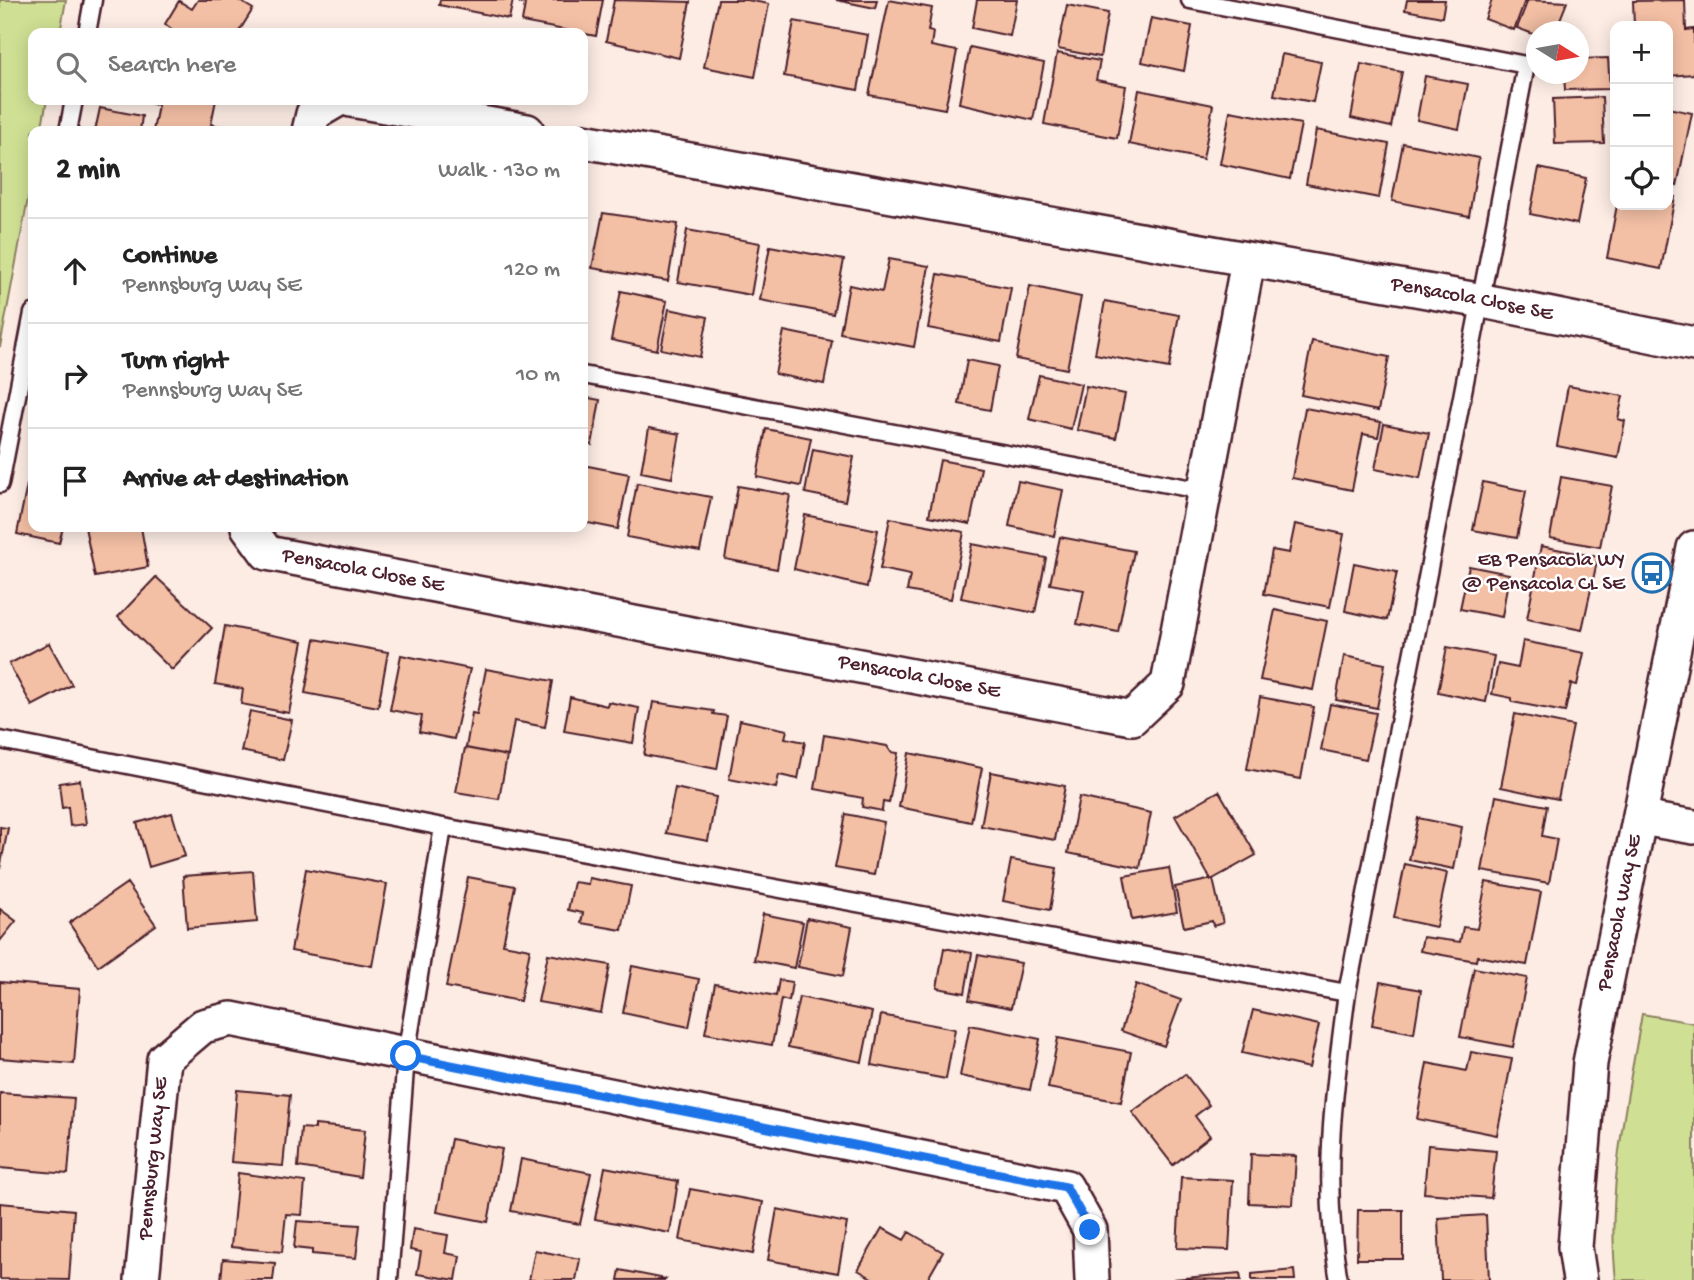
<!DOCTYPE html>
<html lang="en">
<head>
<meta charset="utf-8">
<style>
	body { margin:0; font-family:"Gochi Hand",sans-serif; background:#f2f2f2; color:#222 }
	.controls { position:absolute; right:21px; top:21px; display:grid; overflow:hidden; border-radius:14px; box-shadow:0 4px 18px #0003 }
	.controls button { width:63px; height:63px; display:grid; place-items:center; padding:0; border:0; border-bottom:2px solid #e0e0e0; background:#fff; color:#222; font:35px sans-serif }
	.compass { position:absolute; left:1526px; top:21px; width:63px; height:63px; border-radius:50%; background:#fff; box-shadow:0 4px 18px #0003; rotate:101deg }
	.stop { position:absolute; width:21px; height:21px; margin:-16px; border:5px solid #1a73e8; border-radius:50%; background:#fff }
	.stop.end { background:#1a73e8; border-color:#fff; box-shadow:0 2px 7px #0008 }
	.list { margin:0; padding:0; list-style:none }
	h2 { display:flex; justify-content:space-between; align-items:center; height:91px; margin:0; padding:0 28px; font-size:30px }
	h2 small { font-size:23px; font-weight:400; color:#767676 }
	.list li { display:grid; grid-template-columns:46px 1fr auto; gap:21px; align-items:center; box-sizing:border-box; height:105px; padding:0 28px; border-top:2px solid #e0e0e0 }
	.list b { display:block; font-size:26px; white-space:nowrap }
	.list p { margin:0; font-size:23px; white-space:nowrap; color:#767676 }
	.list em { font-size:23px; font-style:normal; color:#767676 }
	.icon { flex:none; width:38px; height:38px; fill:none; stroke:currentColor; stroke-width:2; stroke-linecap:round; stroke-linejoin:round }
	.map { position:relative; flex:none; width:1694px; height:1280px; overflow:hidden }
	.search { position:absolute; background:#fff; box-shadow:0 4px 18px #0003; left:28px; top:28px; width:560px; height:77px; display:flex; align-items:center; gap:18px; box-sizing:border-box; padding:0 24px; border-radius:14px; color:#767676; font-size:26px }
	.panel { position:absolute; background:#fff; box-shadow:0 4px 18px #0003; left:28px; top:126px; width:560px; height:406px; border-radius:14px }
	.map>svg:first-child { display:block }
	.green { fill:#cfe094; stroke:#8c8060; stroke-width:2 }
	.building { fill:#f4c0a5; stroke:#4a1f2b; stroke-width:2 }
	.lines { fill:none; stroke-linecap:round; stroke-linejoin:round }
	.service-casing { stroke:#4a1f2b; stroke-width:21 }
	.minor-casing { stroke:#4a1f2b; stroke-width:38 }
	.service { stroke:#fff; stroke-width:16 }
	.minor { stroke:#fff; stroke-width:33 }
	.route { stroke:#1a73e8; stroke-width:9 }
	.labels { text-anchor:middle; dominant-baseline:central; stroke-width:5; stroke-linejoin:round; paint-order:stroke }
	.street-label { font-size:21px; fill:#4a1f2b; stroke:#fff }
	.poi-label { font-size:21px; fill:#4a1f2b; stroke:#fff; text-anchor:end }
</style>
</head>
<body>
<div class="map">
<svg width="1694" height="1280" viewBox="0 0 1694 1280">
	<rect width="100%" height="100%" fill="#fcece4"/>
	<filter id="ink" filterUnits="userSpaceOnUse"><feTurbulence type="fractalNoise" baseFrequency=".0143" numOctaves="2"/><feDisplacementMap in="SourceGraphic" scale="14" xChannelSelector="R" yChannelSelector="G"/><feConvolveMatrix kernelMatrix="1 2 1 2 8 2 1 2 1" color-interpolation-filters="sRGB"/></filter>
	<g filter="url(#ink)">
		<path class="green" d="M0,0h66l-6,33h-27v67h14l-6,31h-8v41l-33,175z
			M1642,1014l52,9v257h-78c-10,-88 11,-180 26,-266z"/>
		<path class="building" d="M198,0h40l15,9 -15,24h-61l-12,-9 14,-23 13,8z
			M440,0h73l-4,19 -70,-14z
			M521,0h82l-7,36 -74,-14 3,-18 -5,-1z
			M614,0l76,2 -11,56 -73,-17z
			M718,0h29l22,4 -14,73 -51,-10z
			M836,0h41l-2,8z
			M889,0l43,8 -4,23 5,1 -2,14 26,5 -12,58 -76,-14z
			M977,0h40l-7,36 -38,-8z
			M1407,0h38l-3,17 -37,-7z
			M1492,0h33l-11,30 -29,-11z
			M1528,0l39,2 -12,30h-19v3l-19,-7z
			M1685,0l1,30 8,-1v45l-26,2v-50h-34l-1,-25z
			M1067,5l41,8 -8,44 -42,-8z
			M1151,18l41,8 -8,45 -42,-9z
			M794,21l74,14 -10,55 -74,-14z
			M970,47l74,16 -11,57 -74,-17z
			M1057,53l43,8 -4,19 30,6 -9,52 -73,-14z
			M1282,54l39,8 -8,40 -39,-7z
			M1608,58l2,31 -45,1 -1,-16h14v-15z
			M1361,64l41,8 -11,55 -40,-9z
			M1425,76l43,8 -9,45 -42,-9z
			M1139,90l74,15 -10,54 -74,-15z
			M1602,97l2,46 -49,1 -2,-45z
			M135,100h81l-5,24 8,2 -1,5h-65l5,-26z
			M100,108l42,8 -2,15h-45z
			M1668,108l24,5 -15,73 -9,-2z
			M1230,111l71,13 -11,55 -70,-15z
			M1316,130l73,14 -10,54 -73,-14z
			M1403,143l76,15 -10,58 -77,-15z
			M1539,168l47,10 -9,46 -47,-10z
			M1668,195l7,2 -14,72 -54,-11 10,-53h51z
			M603,213l75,11 -10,57 -76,-13z
			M687,230l73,13 -9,52 -73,-13z
			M770,246l74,14 -11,54 -73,-14z
			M889,259l40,7 -15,81 -74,-14 9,-48 33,7z
			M938,274l73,14 -10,54 -73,-14z
			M1030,286l51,11 -14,72 -51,-10z
			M621,291l46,10 -10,49 -46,-10z
			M1105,301l74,14 -10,53 -74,-14z
			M669,309l39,8 -8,40 -39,-8z
			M784,331l48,10 -8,43 -49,-10z
			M1312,341l77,16 -11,54 -77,-16z
			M967,360l31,6 -8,44 -31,-6z
			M1039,375l42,9 -10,45 -42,-10z
			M1086,386l39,8 -9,44 -39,-8z
			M1568,386l55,10 -5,23 7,2 -7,37 -61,-12z
			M583,397l17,3 -8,45 -9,-2z
			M1305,408l76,14 -3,15 -15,-3 -11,56 -60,-12z
			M1384,424l45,9 -9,45 -45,-9z
			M649,428l31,6 -8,44 -31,-6z
			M766,429l45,9 -10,48 -44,-9z
			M813,449l41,8 -9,44 -40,-8z
			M940,460l41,8 -11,56 -41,-8z
			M583,465l46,9 -11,55 -35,-7z
			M1561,477l51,9 -12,61 -50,-9z
			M1018,481l45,9 -9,46 -45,-10z
			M1483,482l43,9 -9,47 -44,-8z
			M637,483l74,14 -11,54 -73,-14z
			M27,485l6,1v41h30l-4,16 -42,-9z
			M738,486l52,9 -13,74 -52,-10z
			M805,515l73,15 -11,57 -73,-18z
			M890,518l74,14 -13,67 -44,-8 3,-16 -30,-6z
			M1295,524l49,10 -14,73 -66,-13 8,-44 17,3z
			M85,527h56l7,40 -53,10z
			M1060,537l74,14 -16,81 -41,-8 7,-34 -34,-6z
			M972,544l74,14 -11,55 -74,-15z
			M1541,546l57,11 -16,73 -55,-11z
			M1354,563l43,9 -10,48 -42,-9z
			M1469,566l40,8 -7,43 -42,-8z
			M156,577l56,51 -40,42 -54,-53z
			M1275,610l52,11 -14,69 -53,-10z
			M225,626l78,15 -14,72 -48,-9 2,-15 -28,-5z
			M315,639l73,13 -10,55 -73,-14z
			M1523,641l61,12 -7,32 -6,-1 -6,28 -53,-10v-4l-20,-4 6,-30 20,4z
			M49,643l23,42 -40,21 -23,-42z
			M1447,647l47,9 -8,46 -48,-10z
			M401,655l69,14 -16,70 -35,-7 3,-16 -32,-6z
			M1344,656l41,8 -8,44 -41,-8z
			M486,669l67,12 -8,46 -31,-6 -6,35 -42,-8 6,-35 5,1z
			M570,697l37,9 1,-4 31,6 -6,35 -69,-12z
			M1260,697l54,10 -13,72 -54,-10z
			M653,702l61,9 -1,3 14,2 -10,53 -73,-14z
			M1330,704l46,9 -10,46 -45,-9z
			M250,711l42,9 -9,40 -42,-9z
			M1515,714l58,12 -15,73 -57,-12z
			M740,720l47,10 -2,8 20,4 -7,37 -19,-4 -3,13 -47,-9z
			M824,735l63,11 4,6 7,1 -9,50 -6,-1 -1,9 -20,-4 1,-9 -48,-9z
			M465,748l42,8 -8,43 -43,-7z
			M909,753l73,15 -11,54 -72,-15z
			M991,772l74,14 -10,54 -74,-14z
			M80,780l6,44 -16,2 -2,-19 -6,1 -3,-25z
			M675,788l41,9 -8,44 -42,-8z
			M1219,791l37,64 -45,25 -36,-64z
			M1496,796l51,10 -5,30 15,3 -8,44 -67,-12z
			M1079,797l72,16 -11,55 -72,-15z
			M172,813l13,43 -36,11 -12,-44z
			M846,814l38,8 -10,53 -39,-7z
			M1418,818l44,9 -8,42 -45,-9z
			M0,827l8,1 -8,41z
			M1011,860l46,8 -7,42 -47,-9z
			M1405,864l42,9 -11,54 -42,-9z
			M1169,868l8,44 -45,8 -8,-44z
			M306,869l81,15 -15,82 -81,-15z
			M253,871l4,51 -70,6 -4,-52z
			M468,877l47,9 -12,58 27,5 -10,52 -74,-14z
			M589,878l42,8 -9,44 -41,-7 2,-10 -15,-3 6,-28 14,2z
			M1213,879l10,44 -10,3 -1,-5 -28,6 -9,-40z
			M1486,882l55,10 -14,73 -50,-9 -1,5 -56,-10 3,-14 37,5 3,-15 14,2z
			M127,883l29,42 -58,41 -29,-43z
			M0,909l16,12 -16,20z
			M763,914l40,8 -9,46 -40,-8z
			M807,918l45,9 -9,49 -45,-9z
			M944,948l28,5 -7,40 -28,-5z
			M548,954l62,11 -9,48 -63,-11z
			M978,955l43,8 -10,45 -42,-8z
			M632,966l67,13 -10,48 -66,-14z
			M1474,968l53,10 -14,69 -53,-10z
			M779,980l13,2 -3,19 -8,-2 -9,46 -67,-12 10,-49 61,12z
			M0,982l80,7 -6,75 -74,-6z
			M1380,982l41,8 -7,43 -42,-8z
			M1136,984l45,16 -17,46 -43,-15z
			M799,997l73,15 -10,50 -74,-15z
			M1253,1010l66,15 -10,43 -67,-15z
			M881,1015l74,14 -9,50 -74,-14z
			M970,1025l70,14 -10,51 -70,-14z
			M1058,1038l73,14 -10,50 -73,-14z
			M1471,1052l41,7 -15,76 -80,-16 10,-56 40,8z
			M1185,1074l24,31 -14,11 15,20 -37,29 -41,-53z
			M237,1090l53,5 -7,71 -52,-4z
			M0,1093l74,5 -6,76 -68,-6z
			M315,1125l50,5 -5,47 -62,-10 3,-39 14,1z
			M451,1139l51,10 -14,73 -51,-10z
			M1428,1145l68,6 -5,47 -67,-5z
			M1251,1154l45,2 -3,49 -44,-2z
			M521,1159l70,14 -11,51 -69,-13z
			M605,1167l73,14 -8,52 -75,-14z
			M238,1173l67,9 -3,33 -16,-1 -4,38 -51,-5z
			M1181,1177l52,3 -4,70 -52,-2z
			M690,1189l73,13 -10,52 -73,-14z
			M0,1203l74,7 -5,70 -69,-1z
			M777,1209l70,14 -9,50 -70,-13z
			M1358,1210h45v49h-46z
			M1486,1215l3,65h-48l-3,-62z
			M297,1221l63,4 -4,33 -44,-4v-4l-18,-2z
			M882,1228l22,12 5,-8 34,20 -16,28h-52l-17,-10z
			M413,1229l35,6 -3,18 15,3 -4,24 -39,-6 4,-22 -11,-2z
			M535,1250l45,9 -4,21h-47z
			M223,1259l52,4 -2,17h-52z
			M620,1270l46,9 -1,1h-47z
			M1294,1270l1,10h-43v-6z
			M1240,1273l1,7 -68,-1z"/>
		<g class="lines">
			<g class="service-casing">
				<path id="service" d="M1190,0l336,65 -179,928c-13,95 -26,191 -8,287
					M87,33l6,-33
					M68,131l6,-31
					M583,375l621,116
					M0,484l33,-171
					M0,740l443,87 904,166
					M389,1280l17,-224 37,-229"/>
			</g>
			<g class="minor-casing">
				<g id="minor">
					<path d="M351,100l176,31"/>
					<path d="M309,131l4,-17 24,-14"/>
					<path id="s1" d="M583,141l900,160 211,43"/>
					<path id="s2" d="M248,527l19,26 865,165 36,-34 80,-423"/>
					<path d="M1641,818l53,9"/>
					<path id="s3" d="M142,1280l22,-221 39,-33 28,-7 835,168 24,43 2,50"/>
					<path id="s4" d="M1580,1280l-5,-33 15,-184 104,-515"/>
				</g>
			</g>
			<use href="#service" class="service"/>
			<use href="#minor" class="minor"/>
		</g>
	</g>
	<g class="lines" filter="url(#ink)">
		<path class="route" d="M406,1056l660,131 24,43"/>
	</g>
	<defs>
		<g id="bus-ring" transform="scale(2.0125)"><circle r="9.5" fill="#fff" stroke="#1f6fb2" stroke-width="1.5"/><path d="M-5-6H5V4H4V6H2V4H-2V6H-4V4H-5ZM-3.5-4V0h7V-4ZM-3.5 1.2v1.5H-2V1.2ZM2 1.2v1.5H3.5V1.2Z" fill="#1f6fb2"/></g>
	</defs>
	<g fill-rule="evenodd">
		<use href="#bus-ring" x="1652" y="573"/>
	</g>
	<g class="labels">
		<g class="street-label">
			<text stroke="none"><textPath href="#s1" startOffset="903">Pensacola Close SE</textPath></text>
			<text stroke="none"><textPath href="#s2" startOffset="130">Pensacola Close SE</textPath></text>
			<text stroke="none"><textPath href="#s2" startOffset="696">Pensacola Close SE</textPath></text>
			<text stroke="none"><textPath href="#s4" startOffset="371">Pensacola Way SE</textPath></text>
			<text stroke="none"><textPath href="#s3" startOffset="122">Pennsburg Way SE</textPath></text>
		</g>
		<g class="poi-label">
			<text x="1625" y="561">EB Pensacola WY<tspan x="1625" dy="24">@ Pensacola CL SE</tspan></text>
		</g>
	</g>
</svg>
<div class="controls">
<button>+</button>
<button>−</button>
<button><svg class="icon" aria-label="locate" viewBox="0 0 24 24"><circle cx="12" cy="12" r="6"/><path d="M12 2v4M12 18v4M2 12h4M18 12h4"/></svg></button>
</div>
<svg class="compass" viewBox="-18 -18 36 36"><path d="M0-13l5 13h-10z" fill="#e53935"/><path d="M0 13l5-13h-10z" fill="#767676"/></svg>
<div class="stop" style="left:406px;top:1056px"></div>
<div class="stop end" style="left:1090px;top:1230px"></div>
<div class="search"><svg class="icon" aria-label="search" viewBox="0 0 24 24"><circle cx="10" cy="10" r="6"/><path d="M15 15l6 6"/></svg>Search here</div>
<section class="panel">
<h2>2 min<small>Walk · 130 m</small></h2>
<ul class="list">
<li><svg class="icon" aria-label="ahead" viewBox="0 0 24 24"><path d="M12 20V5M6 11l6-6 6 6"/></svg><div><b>Continue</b><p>Pennsburg Way SE</p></div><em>120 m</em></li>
<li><svg class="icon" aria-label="right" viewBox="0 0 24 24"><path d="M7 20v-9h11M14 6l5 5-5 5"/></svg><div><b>Turn right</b><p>Pennsburg Way SE</p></div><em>10 m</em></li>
<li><svg class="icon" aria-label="arrive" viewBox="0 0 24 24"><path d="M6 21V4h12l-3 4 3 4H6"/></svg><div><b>Arrive at destination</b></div></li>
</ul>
</section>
</div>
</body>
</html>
